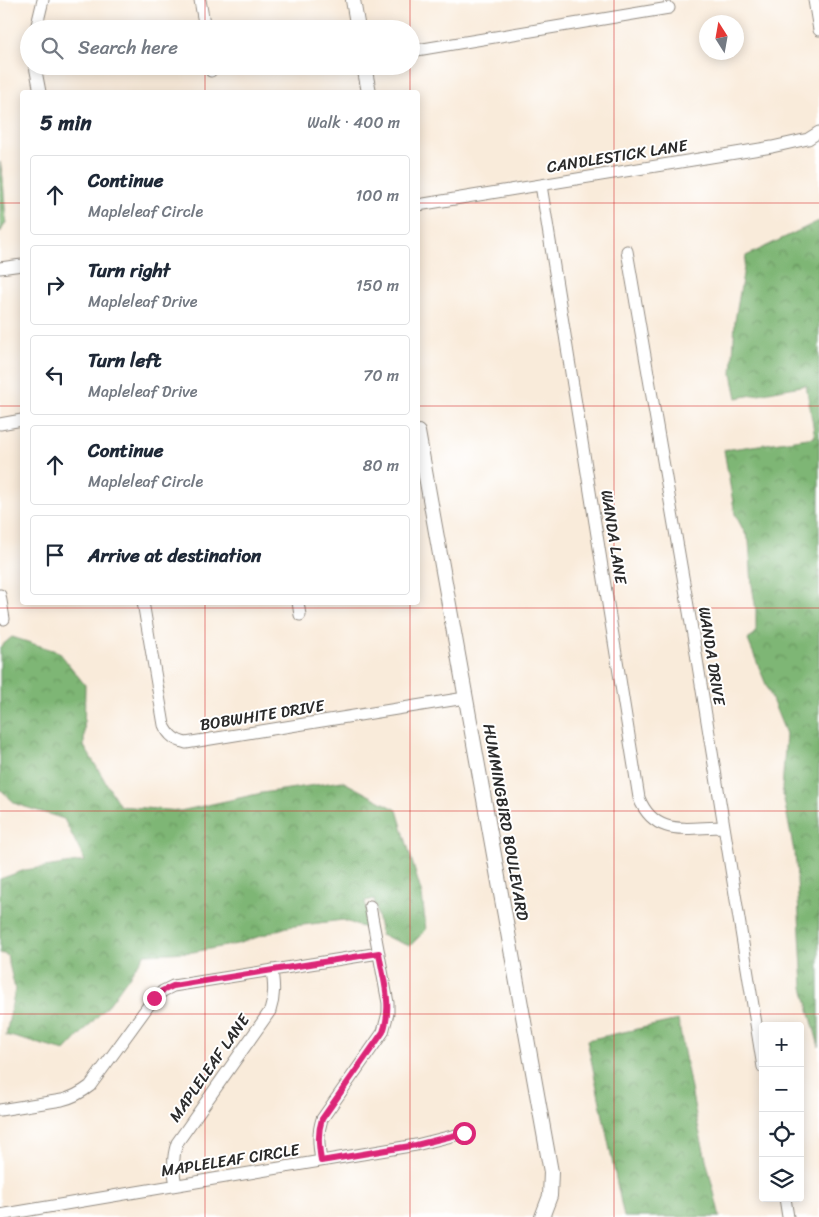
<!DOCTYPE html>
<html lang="en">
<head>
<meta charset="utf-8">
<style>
	body { margin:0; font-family:Sriracha,sans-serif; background:#f6f6f7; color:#1f2937 }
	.controls { position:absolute; right:15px; bottom:15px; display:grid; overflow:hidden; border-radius:5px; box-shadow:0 2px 12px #0003 }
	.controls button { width:45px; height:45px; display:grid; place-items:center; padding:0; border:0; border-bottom:1px solid #e0e1e3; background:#fff; color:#1f2937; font:25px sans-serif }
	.compass { position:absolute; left:699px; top:15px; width:45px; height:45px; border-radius:50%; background:#fff; box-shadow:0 2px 12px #0003; rotate:349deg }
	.stop { position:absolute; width:15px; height:15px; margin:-11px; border:4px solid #db2777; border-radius:50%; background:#fff }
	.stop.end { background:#db2777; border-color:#fff; box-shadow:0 1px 5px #0008 }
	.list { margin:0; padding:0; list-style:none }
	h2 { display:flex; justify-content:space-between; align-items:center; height:65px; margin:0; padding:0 20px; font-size:21px }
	h2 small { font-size:16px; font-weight:400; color:#747a83 }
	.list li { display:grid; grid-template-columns:32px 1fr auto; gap:15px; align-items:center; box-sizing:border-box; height:80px; margin:0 10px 10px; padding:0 10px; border:1px solid #e0e1e3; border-radius:5px }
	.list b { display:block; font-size:19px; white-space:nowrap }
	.list p { margin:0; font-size:16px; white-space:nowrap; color:#747a83 }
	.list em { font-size:16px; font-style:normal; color:#747a83 }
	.icon { flex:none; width:28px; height:28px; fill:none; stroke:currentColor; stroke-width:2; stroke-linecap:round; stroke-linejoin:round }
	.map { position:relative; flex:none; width:819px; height:1217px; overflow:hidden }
	.search { position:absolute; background:#fff; box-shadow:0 2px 12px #0003; left:20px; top:20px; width:400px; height:55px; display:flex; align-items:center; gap:12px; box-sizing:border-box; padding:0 18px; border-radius:28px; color:#747a83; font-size:19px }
	.panel { position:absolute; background:#fff; box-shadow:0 2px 12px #0003; left:20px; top:90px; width:400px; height:515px; border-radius:5px }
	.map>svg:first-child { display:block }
	.forest { fill:url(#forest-crowns); stroke:#547050 }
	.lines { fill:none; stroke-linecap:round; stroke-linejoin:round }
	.minor-casing { stroke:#928b82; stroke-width:13 }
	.tertiary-casing { stroke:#928b82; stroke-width:16 }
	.minor { stroke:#fff; stroke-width:11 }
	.tertiary { stroke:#fff; stroke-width:14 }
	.route { stroke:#db2777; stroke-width:6 }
	.grid { fill:none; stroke:#d62828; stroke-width:1; stroke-opacity:0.55 }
	.labels { text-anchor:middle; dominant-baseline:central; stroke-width:4; stroke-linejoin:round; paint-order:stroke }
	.street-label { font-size:16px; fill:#2b2b2b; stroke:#fff }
</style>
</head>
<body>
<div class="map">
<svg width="819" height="1217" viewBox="0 0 819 1217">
	<defs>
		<pattern id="forest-crowns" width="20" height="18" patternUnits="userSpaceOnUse" patternTransform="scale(1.25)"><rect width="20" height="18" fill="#7eb674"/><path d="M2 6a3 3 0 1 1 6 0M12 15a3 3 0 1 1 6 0" fill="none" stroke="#67945f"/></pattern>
	</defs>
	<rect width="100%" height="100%" fill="#fff"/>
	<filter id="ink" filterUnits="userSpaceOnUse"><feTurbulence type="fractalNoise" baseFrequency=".02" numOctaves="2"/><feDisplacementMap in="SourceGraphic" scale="10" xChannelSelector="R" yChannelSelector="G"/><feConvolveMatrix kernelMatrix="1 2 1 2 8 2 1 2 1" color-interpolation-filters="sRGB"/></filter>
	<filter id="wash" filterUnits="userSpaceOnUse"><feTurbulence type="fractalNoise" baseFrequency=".0096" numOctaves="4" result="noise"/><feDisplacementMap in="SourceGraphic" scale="20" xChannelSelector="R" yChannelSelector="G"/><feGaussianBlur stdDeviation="1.12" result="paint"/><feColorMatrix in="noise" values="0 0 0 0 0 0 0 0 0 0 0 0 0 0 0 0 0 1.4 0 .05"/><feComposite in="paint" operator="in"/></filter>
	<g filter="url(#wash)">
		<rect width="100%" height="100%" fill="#f9ebda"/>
		<path class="forest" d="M0,162l3,16 3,44 -6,11z
			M819,221v826l-16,-60 -7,-125 -14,-73 4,-55 -38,-94 8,-9v-21l-4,-25 -3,-44 -14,-27 -11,-64 91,-13 -9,-52 -69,13 -5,-24 3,-53 11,-65z
			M12,637l47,15 26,33 -1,61 36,60 60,5 82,-18 80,-12 55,29 25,85 4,35 -16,16 -29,-11 -7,-36 -9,2 5,29 -27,-10 -56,7 -50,17 -44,8 -48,2 -35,49 -45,48 -59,-16 9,-46 -8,-34 -7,-2v-74l25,-9 60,-9 -21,-42 -48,-15 -16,-15v-142z
			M678,1020l20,106 22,91h-96l-37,-177z"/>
	</g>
	<g filter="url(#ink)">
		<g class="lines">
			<g class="minor-casing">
				<path id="minor" d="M200,0l5,29
					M814,0l5,30
					M36,29l7,-29
					M411,51l258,-43
					M35,66l5,26
					M210,66l1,5
					M541,185l98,613c16,40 49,29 84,29
					M418,205l354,-58 36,-8 11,-7
					M627,251l67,390 69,426
					M0,268l22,-3
					M0,424l22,-4
					M0,595l4,24
					M143,602l21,123c5,11 11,15 22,18l279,-45
					M298,602l2,13
					M0,1110l62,-10c12,-3 19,-7 28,-14l64,-88 9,-7 10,-5 206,-33
					M321,1161c-2,-15 -4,-27 1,-42l61,-87 5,-19v-10l-18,-97
					M176,1185c-3,-15 -4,-27 1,-42l93,-132c5,-15 4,-26 2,-41
					M785,1198l3,19
					M0,1215l416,-70 48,-12"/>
			</g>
			<g class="tertiary-casing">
				<path id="tertiary" d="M353,0l5,29
					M364,66l5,26
					M418,432l133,740 -1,24 -8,21"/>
			</g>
			<use href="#minor" class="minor"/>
			<use href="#tertiary" class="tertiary"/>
		</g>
	</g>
	<g class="lines" filter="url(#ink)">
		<path class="route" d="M154,998l8,-7 11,-5 206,-33c4,26 14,53 4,79l-61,87c-5,15 -3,27 -1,42l95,-16 48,-12"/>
	</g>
	<path class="grid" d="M205,0v29M410,0v29M614,0v1217M205,66v26M410,66v26M0,203h22M418,203h401M0,406h22M418,406h401M205,602v615M410,602v615M0,608h819M0,811h819M0,1014h819"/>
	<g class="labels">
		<g class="street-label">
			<text transform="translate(617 156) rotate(-9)">CANDLESTICK LANE</text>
			<text transform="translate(614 537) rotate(81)">WANDA LANE</text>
			<text transform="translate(712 656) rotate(81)">WANDA DRIVE</text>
			<text transform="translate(262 715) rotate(-9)">BOBWHITE DRIVE</text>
			<text transform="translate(506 822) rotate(80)">HUMMINGBIRD BOULEVARD</text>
			<text transform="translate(209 1068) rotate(-55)">MAPLELEAF LANE</text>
			<text transform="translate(230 1160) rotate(-9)">MAPLELEAF CIRCLE</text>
		</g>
	</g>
</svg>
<div class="controls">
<button>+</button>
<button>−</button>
<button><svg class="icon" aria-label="locate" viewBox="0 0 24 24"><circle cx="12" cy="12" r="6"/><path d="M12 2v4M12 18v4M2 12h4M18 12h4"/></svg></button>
<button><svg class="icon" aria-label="layers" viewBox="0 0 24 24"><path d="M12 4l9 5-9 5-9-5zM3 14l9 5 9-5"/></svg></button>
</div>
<svg class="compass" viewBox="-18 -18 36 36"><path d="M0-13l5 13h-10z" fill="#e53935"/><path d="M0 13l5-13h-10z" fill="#747a83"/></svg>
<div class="stop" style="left:464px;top:1133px"></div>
<div class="stop end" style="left:154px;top:998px"></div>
<div class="search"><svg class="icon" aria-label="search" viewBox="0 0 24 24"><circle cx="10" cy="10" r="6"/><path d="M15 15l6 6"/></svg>Search here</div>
<section class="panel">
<h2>5 min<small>Walk · 400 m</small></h2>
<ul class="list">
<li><svg class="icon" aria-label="ahead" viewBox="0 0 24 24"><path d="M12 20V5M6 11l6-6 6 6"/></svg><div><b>Continue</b><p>Mapleleaf Circle</p></div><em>100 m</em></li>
<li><svg class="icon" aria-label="right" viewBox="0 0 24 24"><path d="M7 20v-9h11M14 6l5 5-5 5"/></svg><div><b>Turn right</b><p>Mapleleaf Drive</p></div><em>150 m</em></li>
<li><svg class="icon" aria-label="left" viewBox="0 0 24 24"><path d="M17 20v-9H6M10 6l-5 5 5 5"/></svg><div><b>Turn left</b><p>Mapleleaf Drive</p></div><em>70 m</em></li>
<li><svg class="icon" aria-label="ahead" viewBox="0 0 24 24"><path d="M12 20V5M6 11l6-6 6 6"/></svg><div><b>Continue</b><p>Mapleleaf Circle</p></div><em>80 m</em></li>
<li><svg class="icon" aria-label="arrive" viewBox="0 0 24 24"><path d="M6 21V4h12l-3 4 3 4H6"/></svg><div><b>Arrive at destination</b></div></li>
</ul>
</section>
</div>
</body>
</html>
